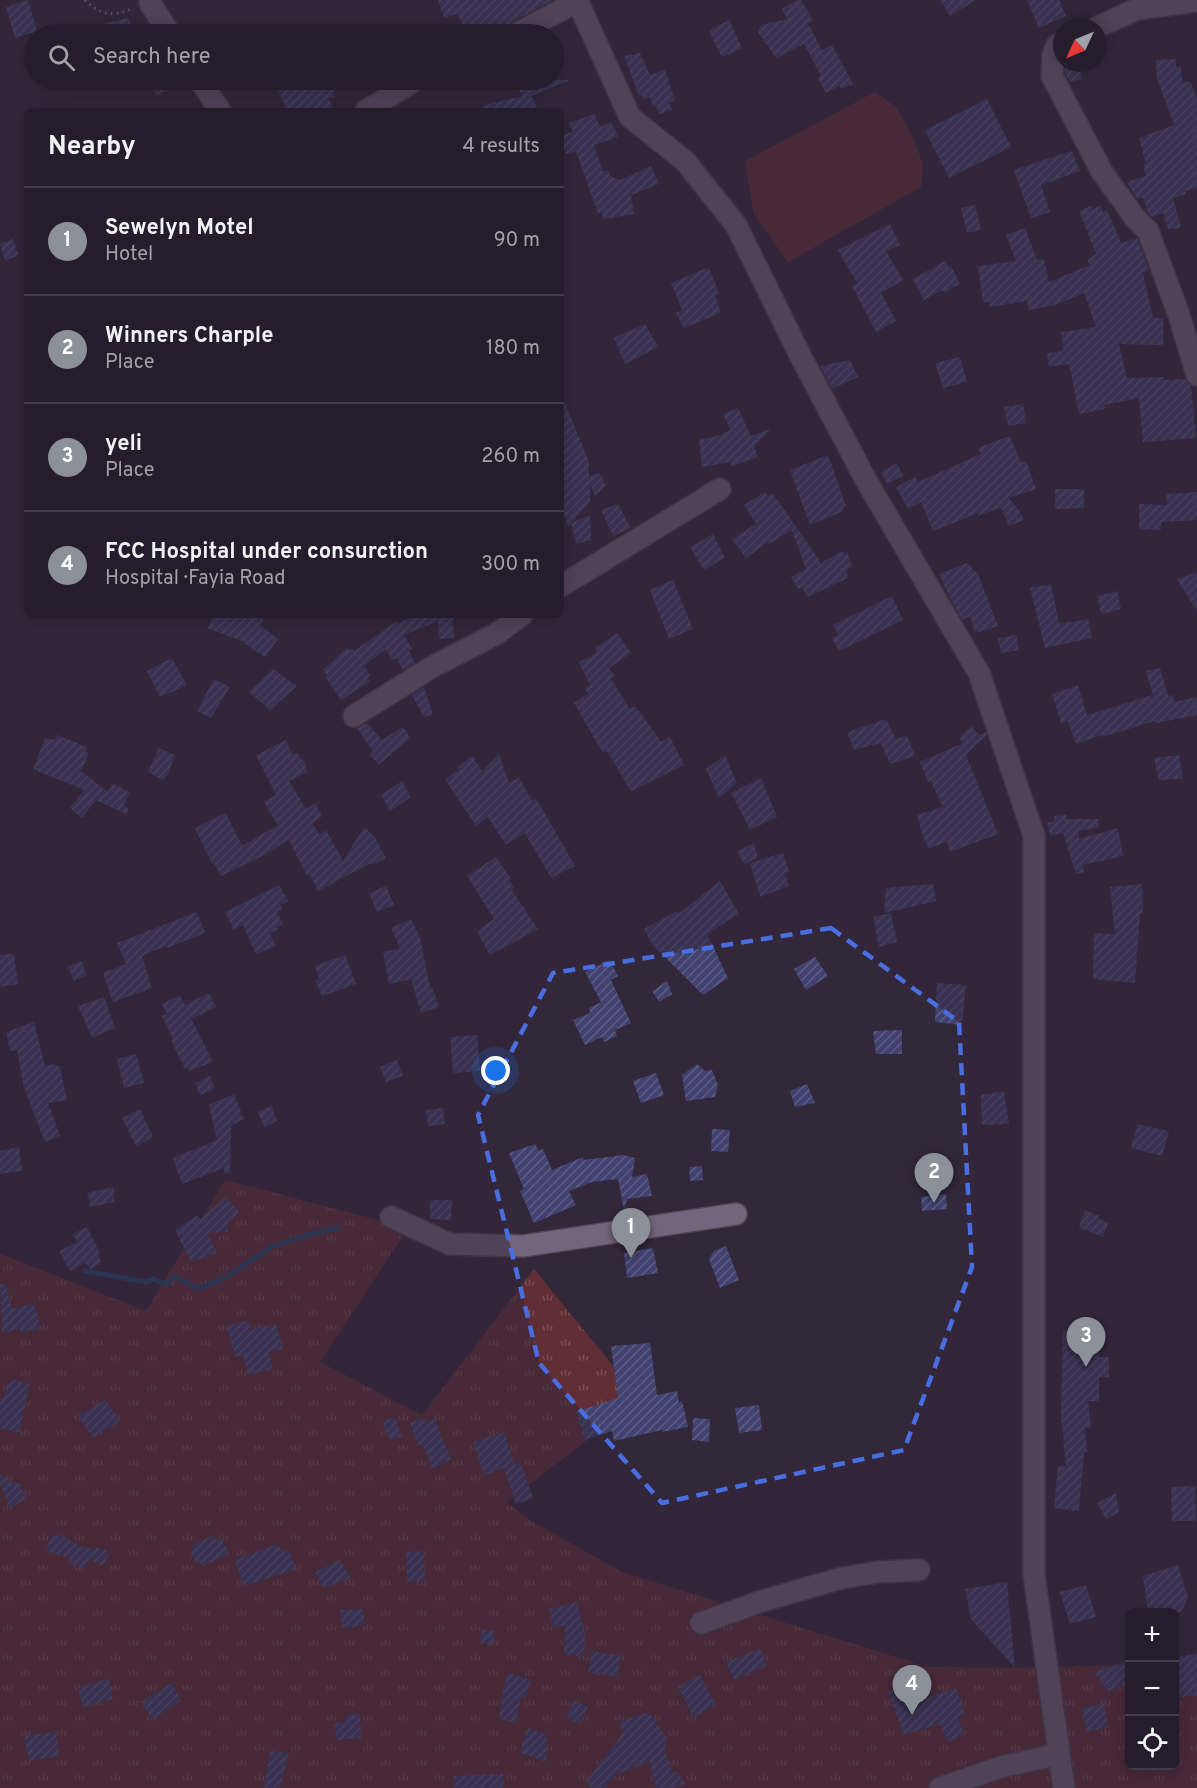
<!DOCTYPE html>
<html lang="en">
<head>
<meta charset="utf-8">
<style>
	body { margin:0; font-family:Overpass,sans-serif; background:#2e2634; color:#f1f3f6 }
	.controls { position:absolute; right:18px; bottom:18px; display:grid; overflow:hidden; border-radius:9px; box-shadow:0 3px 15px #0003 }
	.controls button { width:54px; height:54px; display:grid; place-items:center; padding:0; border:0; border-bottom:2px solid #423b48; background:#261d2c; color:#f1f3f6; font:30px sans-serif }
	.compass { position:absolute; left:1053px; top:18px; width:54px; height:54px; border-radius:50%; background:#261d2c; box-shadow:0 3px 15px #0003; rotate:226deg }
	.you { position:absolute; left:496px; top:1071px; width:21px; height:21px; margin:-15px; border:4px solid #fff; border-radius:50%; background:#1a73e8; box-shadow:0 0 0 9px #1a73e833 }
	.badge { display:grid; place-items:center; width:39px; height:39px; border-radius:50%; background:#8c9099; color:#fff; font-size:20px; font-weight:700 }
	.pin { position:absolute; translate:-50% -50px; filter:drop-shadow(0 2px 3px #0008) }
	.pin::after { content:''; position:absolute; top:32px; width:21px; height:18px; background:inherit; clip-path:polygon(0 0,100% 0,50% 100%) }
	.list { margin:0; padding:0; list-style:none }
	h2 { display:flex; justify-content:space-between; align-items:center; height:78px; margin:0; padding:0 24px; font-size:26px }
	h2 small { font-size:20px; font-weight:400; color:#a4a2a9 }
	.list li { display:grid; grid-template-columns:39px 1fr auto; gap:18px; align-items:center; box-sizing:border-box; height:108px; padding:0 24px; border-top:2px solid #423b48 }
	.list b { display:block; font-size:22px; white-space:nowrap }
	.list p { margin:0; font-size:20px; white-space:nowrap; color:#a4a2a9 }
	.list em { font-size:20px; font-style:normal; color:#a4a2a9 }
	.icon { flex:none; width:33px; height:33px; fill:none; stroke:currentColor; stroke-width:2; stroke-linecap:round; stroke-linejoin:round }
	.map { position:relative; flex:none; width:1197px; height:1788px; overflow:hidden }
	.search { position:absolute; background:#261d2c; box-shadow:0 3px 15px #0003; left:24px; top:24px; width:540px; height:66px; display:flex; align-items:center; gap:15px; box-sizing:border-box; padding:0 21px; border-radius:33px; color:#a4a2a9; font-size:22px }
	.panel { position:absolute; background:#261d2c; box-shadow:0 3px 15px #0003; left:24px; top:108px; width:540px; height:510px; border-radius:9px }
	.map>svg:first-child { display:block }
	.grass { fill:url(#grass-tufts) }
	.pitch { fill:#622e35 }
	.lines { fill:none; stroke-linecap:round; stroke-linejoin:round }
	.stream { stroke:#22456a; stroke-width:5 }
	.building { fill:url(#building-hatch) }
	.minor-casing { stroke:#504555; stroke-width:24 }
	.path { stroke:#8b8191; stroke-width:3; stroke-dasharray:1.5 4.5; stroke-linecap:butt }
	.minor { stroke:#73657b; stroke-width:21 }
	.marked { fill:none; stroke:#486edf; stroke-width:4.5; stroke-dasharray:12 8; stroke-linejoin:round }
</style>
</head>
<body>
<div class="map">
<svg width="1197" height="1788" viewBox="0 0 1197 1788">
	<defs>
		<pattern id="grass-tufts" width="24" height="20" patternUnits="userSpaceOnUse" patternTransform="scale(1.5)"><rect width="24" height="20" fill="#622e35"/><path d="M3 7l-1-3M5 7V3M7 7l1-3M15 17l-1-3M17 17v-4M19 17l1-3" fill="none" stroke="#794d53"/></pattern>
		<pattern id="building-hatch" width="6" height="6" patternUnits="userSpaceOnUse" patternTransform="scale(1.5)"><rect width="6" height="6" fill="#41426f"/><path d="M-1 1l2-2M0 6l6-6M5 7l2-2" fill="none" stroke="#5d5e84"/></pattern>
	</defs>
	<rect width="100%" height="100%" fill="#33273a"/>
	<path class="grass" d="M225,1180l183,48 -88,134 102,53 112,-146 106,130 -133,103 19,16 96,54 306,95 87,1 114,-3 1,101h44l1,-102h22v124h-1197v-534l146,57z"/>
	<path class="pitch" d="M875,92l21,15 16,28 11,29 -2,23 -133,75 -34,-48 -9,-53z"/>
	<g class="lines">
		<path class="stream" d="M85,1271l61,11 7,-3 14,6 7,-9 24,13 27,-11 46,-31 36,-12 31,-7"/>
	</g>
	<path class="building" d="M28,0l9,31 -22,7 -9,-31z
		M438,0h115l-43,23 -5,5 -2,6h-35l-11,-20 -13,4z
		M797,0h4l12,21 -5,3 14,26 10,-5 21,39 -11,5 -3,-3 -13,7 -8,-15 3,-2 -17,-32 -28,14 -18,-26 3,-7 26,-6 -5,-10z
		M940,0h36l-26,16z
		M1027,0h32l7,16 -27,12z
		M129,18l4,16h-52v-5z
		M729,20l13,28 -20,9 -13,-26z
		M640,53l10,22 15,-5 10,31 -6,2 3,7 -13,4 -3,-8h-3l-3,-9 -7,2 -1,-4 -3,1 -15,-40z
		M1176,59v8l5,-1 1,17 8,-2 7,18v89l-12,3 1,3 -13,4 8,30 -13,1 -5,-16 -11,4 -4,-4 -5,-16 -6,2 -10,-17 19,-6 -3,-11 3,-1 -7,-26 35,-13 -17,-47 -1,-18z
		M1065,63h15l2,16 -12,3 -5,-9z
		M150,80h37l1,3 -32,12z
		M303,80h4l7,7 18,-4 3,14 -6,1 5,13h-47l-9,-22z
		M514,80h56l-39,16 8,15h-57v-5l40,-10z
		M987,99l24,48 -62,31 -24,-48z
		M594,114l6,13 11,-5 7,15 -24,8 9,27 5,-2 2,6 10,4 31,-14 8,18 -28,11 3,19 -31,5 -1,-8 -4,3 -22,-63 -10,3 -5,-10v-7l12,-6 -4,-8z
		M1072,151l8,20 -39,14 9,27 -19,6 -17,-48z
		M975,205l6,25 -14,3 -6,-25z
		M1091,206l2,3 7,-3 3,6 4,-2 14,33 16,-5 12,32 -6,3 10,45h10v27l-44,-1 8,34 37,-1v3l21,-1 6,7 5,52 -53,4 -4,-44 -35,7 1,4 -26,5 -10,-50 -20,3 -2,-14 16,-2 -2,-19 35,-5 -12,-34 -29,12 -26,5 -2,-9 -37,6 -1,-5h-6l-5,-36 38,-5 -10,-26 19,-7 12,32 7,-1 5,23 41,-17 -3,-5 9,-6 -17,-43z
		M890,224l10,21 -14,6 17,29 -22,13 15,28 -20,11 -24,-46 5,-3 -19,-33z
		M13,239l6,16 -14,6 -5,-17z
		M945,261l4,7 2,-2 9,18 -16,9 -2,-3 -18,10 -11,-21z
		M709,267l10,27 -4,1 6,18 -37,15 -8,-15 6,-3 -11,-27z
		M645,324l13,23 -33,17 -11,-26z
		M960,357l7,25 -24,6 -8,-25z
		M850,360l8,17 -26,12 -12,-23z
		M561,393l28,69v14l11,-3 6,12 -11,11 -5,-12v18l-19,21 19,-8 1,25 -15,4 -5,-21 -3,3 -3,-10 -4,1z
		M1023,404l3,19 -18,3 -4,-19z
		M738,408l13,28 20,-7 -17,17 4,11 -26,9 -2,-4 -28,5 -3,-27 23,-5v-2l9,-3 -8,-16z
		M1010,436l11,27 5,-2 10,28 -27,9 11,14 4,8 -15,6 -8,-19 -23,9v-3l-45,18 -12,-29 -13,7 -12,-22 19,-10 3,5 63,-28 -3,-6z
		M828,455l18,51 -3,1 1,4 -34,14 -20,-55z
		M897,463l6,13 -16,8 -6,-12z
		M1055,489h29v19l-29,1z
		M765,492l3,4 5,-2 49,70 2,-3 19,-10 1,3 3,-2 5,15 -6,3 2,8 -40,19 -6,-10 -4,2 -7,-12 15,-8 -14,-39 -23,14 -1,-2 -22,16 -14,-19 24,-15 -12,-19z
		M1197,492v28l-36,2v8l-22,-1v-25l28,1 -1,-11z
		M618,504l13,24 -18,8 -12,-26z
		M713,534l12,24 -21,12 -14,-23z
		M967,563l11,11 20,52 -23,7 -5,-17 -8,4 -14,-26 -9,-20z
		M1197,572v39l-20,-32z
		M673,580l20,49 -24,10 -19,-49z
		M1051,584l8,40 29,-5 4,19 -47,10 -15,-60z
		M1117,591l4,18 -20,5 -4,-18z
		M892,596l11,24 -64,31 -7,-13 6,-3 -5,-10z
		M214,615h43l7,5 -4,5 18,14 -13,18 -24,-16 -34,-13z
		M418,615h35l1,23 -15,1 -1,-18 -34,14 8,14 -3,2 6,12 -12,7 -6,-12 -5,2 -6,-11 -22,17 6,9 -2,3 2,3 -29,19 -16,-23 2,-2 -4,-5 24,-23 3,3 2,-2 2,3 43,-30 1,2z
		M617,633l14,20 -22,15 6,8 -4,3 19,30 4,-3 6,6 21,30 9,-5 14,28 -53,26 -24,-40 -4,2 -29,-50 14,-9 -3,-6 5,-3 -11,-23 18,-9 -2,-5z
		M1016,635l3,15 -18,3 -3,-15z
		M172,658l15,27 -27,12 -13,-26z
		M1160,668l8,28 5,-1 1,7 23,-5v18l-41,8 -1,-2 -53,16 -1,-2 -25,9 -8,-23 -7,2 -9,-29 26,-9 9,30 66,-20 -7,-24z
		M273,669l24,17 -27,24 -21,-18z
		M214,679l16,8 -19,31 -14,-7z
		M424,687l9,27 -9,3 -12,-22z
		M886,719l10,20 11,-4 8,21 -25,8 -9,-21 -27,7 -7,-18z
		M367,723l15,17 21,-13 7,11 -31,27 -9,-10 3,-3 -16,-24z
		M971,726l8,9 7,-3 1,3 -21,20 32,79 -48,18 -3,-11 -18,8 -6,-12 -6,-22 26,-8 -12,-26 -3,1 -8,-20 43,-19 -4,-5z
		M57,735l30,12 -2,5 4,1 -8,18 27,21 4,-9 18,9 -6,13 5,4 -3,5 -30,-14 -14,18 -12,-10 14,-18 -51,-21 12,-31 10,2z
		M286,740l6,14 5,-1 8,9 2,10 -18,9 17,28 9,-6 7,13 -10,8 8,10 6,-4 17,31 21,-34 10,9 12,22 -14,7 -1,-2 -53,28 -8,-17 -3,2 -18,-36 -27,16 -41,20 -7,-13 -2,1 -17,-36 31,-15 16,33 36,-21 -14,-23 12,-7 -20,-40z
		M159,748l16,7 -7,19 -5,6 -15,-8z
		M499,754l10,29 10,-5 13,23 4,-3 39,68 -24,12 -26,-45 -19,12 -18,-28 -12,9 -31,-47 14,-9 -2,-3 15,-11 10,15z
		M725,755l12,28 -18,15 -13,-29z
		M1179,755l4,24 -24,1 -5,-22z
		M761,778l16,39 -27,13 -19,-37z
		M402,781l9,16 -21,14 -9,-16z
		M1066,815l1,4h31l1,8 -21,4 1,8 39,-11 5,28 -40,9 1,7 -8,2 -13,-41 -13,2 -3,-12 7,-2v-5z
		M754,843l4,14 -14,8 -6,-14z
		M783,853l6,19 -4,2 4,12 -29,11 -10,-34z
		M496,857l15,22 -2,1 5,8 -2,2 26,39 -48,26 -13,-24 17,-12 -27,-43z
		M720,881l19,33 -32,20 21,44 -25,17 -51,-51 -8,-15 33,-18 1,3z
		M933,884l3,17 -52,12 2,-25z
		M1142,884l1,29 -3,1 -5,69 -42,-4 1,-46 21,1 -5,-47z
		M279,885l9,16 -8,4 2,4 -5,3 6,12 -5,3 -1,3 -7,3 6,13 -20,8 -13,-29 -9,5 -9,-18z
		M386,886l8,19 -17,7 -8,-19z
		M197,912l8,21 -38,15 -1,-2 -24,10 10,32 -39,14 -10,-29 23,-9 -9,-21z
		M891,913l6,29 -18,5 -6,-30z
		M411,919l9,18 10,51 2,-1 7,20 -18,6 -10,-34 -22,5 -6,-32 17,-4 -9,-20z
		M14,954l4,30 -18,3v-32z
		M345,955l11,29 -34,12 -7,-15 4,-2 -4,-13z
		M815,957l13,19 -22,14 -12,-21z
		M609,959l9,17 -7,4 20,43 -16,7 2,6 -13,6 -2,-5 -17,8 -12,-25 17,-7 -1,-5 12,-6 -16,-30z
		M81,961l6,14 -13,6 -6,-14z
		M667,981l5,13 -13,8 -7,-11z
		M937,983l29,2 -4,40 -27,-3z
		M209,993l7,14 -25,12 22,43 -24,9 -1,-3 -3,1 -14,-29 2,-1 -11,-23 5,-2 -5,-10 18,-9 5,10z
		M104,997l11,31 -23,10 -14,-32z
		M34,1022l11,44 9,-2 6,3 7,33 -19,3 12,33 -15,6 -21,-54 -7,-38 -7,1 -4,-19z
		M902,1030v24h-26l-3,-23z
		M477,1035l3,36 -27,2 -3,-36z
		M136,1054l8,29 -20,5 -7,-29z
		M397,1060l6,16 -17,6 -6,-15z
		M697,1064l8,7 7,-1 6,15 -3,12 -29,4 -4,-26z
		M656,1073l8,22 -23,8 -8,-22z
		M210,1076l5,13 -15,6 -5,-12z
		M807,1084l8,19 -20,4 -5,-16z
		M1004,1091l5,33 -27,1 -1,-30z
		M234,1094l10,25 -13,7 -1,47 -5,1 -1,-6 -42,16 -9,-26 44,-18 -8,-35z
		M272,1106l5,15 -13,6 -6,-15z
		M443,1108l2,16 -17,2 -2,-16z
		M140,1109l13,28 -17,9 -14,-28z
		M1137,1124l32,7 -7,25 -31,-8z
		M712,1129l18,1 -2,22 -17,-1z
		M535,1144l4,7 4,-2 9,21 31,-13 1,3 39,-5 12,3 -3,19 15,-3 5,22 -25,3 -3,11 -6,-31 -26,3 -23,9 7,14 -42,18 -14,-32 4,-2 -15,-36z
		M19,1147l3,24 -22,3v-23z
		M702,1166l1,14 -13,1 -1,-14z
		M114,1187v15l-23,5 -4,-14z
		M946,1194l1,15 -25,2 -1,-14z
		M226,1197l14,16 -12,8v11l-21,1 10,20 -26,9 -16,-32 23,-15 2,4z
		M430,1200h22l-1,20 -21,-1z
		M1085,1210l14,6v3l9,4 -5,14 -24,-10z
		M87,1227l12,24 -1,3 3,8 -10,8 -6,-7 -15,8 -11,-20 18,-9 -4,-8z
		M726,1246l13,34 -19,8 -11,-29 5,-8z
		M653,1248l5,25 -31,5 -3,-25z
		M0,1284h6l6,25 22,-6 7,25 -20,5 -1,-4 -18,4z
		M248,1320l3,10 25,-6 7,25 -14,3 4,17 -25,6 -5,-20 -8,2 -8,-31z
		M1063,1331h37l-1,26h10v20h-10v24h-11l3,26 -6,1 2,24h-3l-5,59 -25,-3 4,-42 8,1 -5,-50z
		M650,1343l7,52 20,-4 2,12 3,-2 6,26 -26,5v-2l-48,11 -2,-10 -27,9 -9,-28 42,-14 -7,-52z
		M14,1380l16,4 -11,49 -19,-5v-30l3,1 5,-16z
		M105,1400l15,21 -27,17 -15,-22z
		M759,1405l3,25 -23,3 -4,-25z
		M395,1417l7,19 -12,5 -8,-20z
		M421,1418l7,3 6,-2 17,40 -19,10 -9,-24h-5l-8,-22z
		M693,1418l17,1 -1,23 -17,-2z
		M504,1432l11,33 6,-2 12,35 -17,6 -12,-36 -19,7 -12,-33z
		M0,1474l14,10 3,-2 3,2 6,16 -16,7 -10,-23z
		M1195,1486l1,35h-24l-1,-34z
		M1116,1493l3,19 -13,7 -9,-16z
		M60,1534l20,12 14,4 1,-4 15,7 -8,13 -12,-8 4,-8 -10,19 -16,-6 2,-5 -24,-7 6,-16 7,1z
		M214,1535l2,5 5,-2 8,16 -26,12 -4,-4h-4l-4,-8 3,-10z
		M277,1544l6,7 7,1 6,17 -52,17 -9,-26z
		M424,1551l1,30h-18l-1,-29z
		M340,1560l11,18 -27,10 -9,-16z
		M1178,1565l10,33 -7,14h-33l-5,-36z
		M1007,1582l8,86 -44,-49 -6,-30z
		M1086,1585l10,32 -26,7 -10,-32z
		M577,1602l8,33 -1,21 -20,-1 1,-30 -11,3 -5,-19z
		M363,1609l2,14 -10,4 -13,1 -2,-18z
		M482,1629l13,2 -2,14 -13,-2z
		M760,1648l7,18 -33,14 -8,-18z
		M592,1651l29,5 -4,21 -29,-5z
		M1197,1654v41l-23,3v-41z
		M1130,1660v23l-22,8 -14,-19z
		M508,1673l23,7 -6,18 -4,-1 -5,25 -17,-3 4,-28z
		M700,1675l16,30 -23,12 -15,-30z
		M109,1678l4,21 -30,8 -5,-19z
		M919,1680l7,18 30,-10 9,26 -8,3 8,17 -17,8 -8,-18 -36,11 -16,-44z
		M172,1683l9,18 -29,18 -11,-17z
		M574,1700l14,7 -8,17 -14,-7z
		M1104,1704l4,24 -22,3 -4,-23z
		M648,1712l20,27 -4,11 9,23 4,-1 9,12 -17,4h-13l-6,-26 -35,13 -10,13h-11l-8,-6 37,-49 -4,-11z
		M360,1714l1,24 -25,2 -1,-17 9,-1 3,-7z
		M528,1728l19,7 -1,27 -26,-10z
		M56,1732l3,24 -30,5 -5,-25z
		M270,1751l19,2 -9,35h-16z
		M503,1774l1,14h-50v-12z"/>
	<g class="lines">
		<g class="minor-casing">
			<path id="minor" d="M577,0l53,117 55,44 51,64 65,132 66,125 112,191 55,163v739l30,213
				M150,3l20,31
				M1098,27l39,-18 60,-8
				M516,34l62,-33
				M1062,43l-5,2 -4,10 -1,21 50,96 33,46 13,13 31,84 18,60
				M200,80l20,31
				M366,111l49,-31
				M561,586l159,-97
				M354,716l78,-49 64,-33 26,-19
				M391,1217l59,27 73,2 213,-32
				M701,1623l61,-22 80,-23 36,-6 41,-2
				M940,1788l61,-21 58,-13"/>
		</g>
		<path class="path" d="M85,0c17,16 27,17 49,8"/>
		<use href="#minor" class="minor"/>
	</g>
	<path d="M0 0H1197V1788H0ZM831,928l128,94 13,245 -68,183 -242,53 -123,-140 -61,-248 75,-142z" fill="#33273a" fill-opacity=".55" fill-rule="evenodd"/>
	<path class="marked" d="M831,928l128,94 13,245 -68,183 -242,53 -123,-140 -61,-248 75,-142z"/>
</svg>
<div class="controls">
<button>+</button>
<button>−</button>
<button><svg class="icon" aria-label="locate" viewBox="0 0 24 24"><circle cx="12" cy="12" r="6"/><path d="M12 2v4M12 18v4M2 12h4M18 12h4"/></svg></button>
</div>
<svg class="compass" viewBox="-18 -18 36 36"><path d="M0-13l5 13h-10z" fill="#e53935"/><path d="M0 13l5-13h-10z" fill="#a4a2a9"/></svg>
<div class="you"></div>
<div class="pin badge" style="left:631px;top:1258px">1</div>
<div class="pin badge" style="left:934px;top:1203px">2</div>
<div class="pin badge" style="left:1086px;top:1367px">3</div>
<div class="pin badge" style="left:912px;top:1715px">4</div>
<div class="search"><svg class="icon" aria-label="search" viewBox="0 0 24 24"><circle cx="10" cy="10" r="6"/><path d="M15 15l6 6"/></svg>Search here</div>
<section class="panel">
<h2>Nearby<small>4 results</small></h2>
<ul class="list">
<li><span class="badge">1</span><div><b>Sewelyn Motel</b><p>Hotel</p></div><em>90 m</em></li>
<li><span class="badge">2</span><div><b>Winners Charple</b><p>Place</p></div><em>180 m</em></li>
<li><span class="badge">3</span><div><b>yeli</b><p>Place</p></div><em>260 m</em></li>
<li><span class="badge">4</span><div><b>FCC Hospital under consurction</b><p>Hospital · Fayia Road</p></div><em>300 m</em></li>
</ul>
</section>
</div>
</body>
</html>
